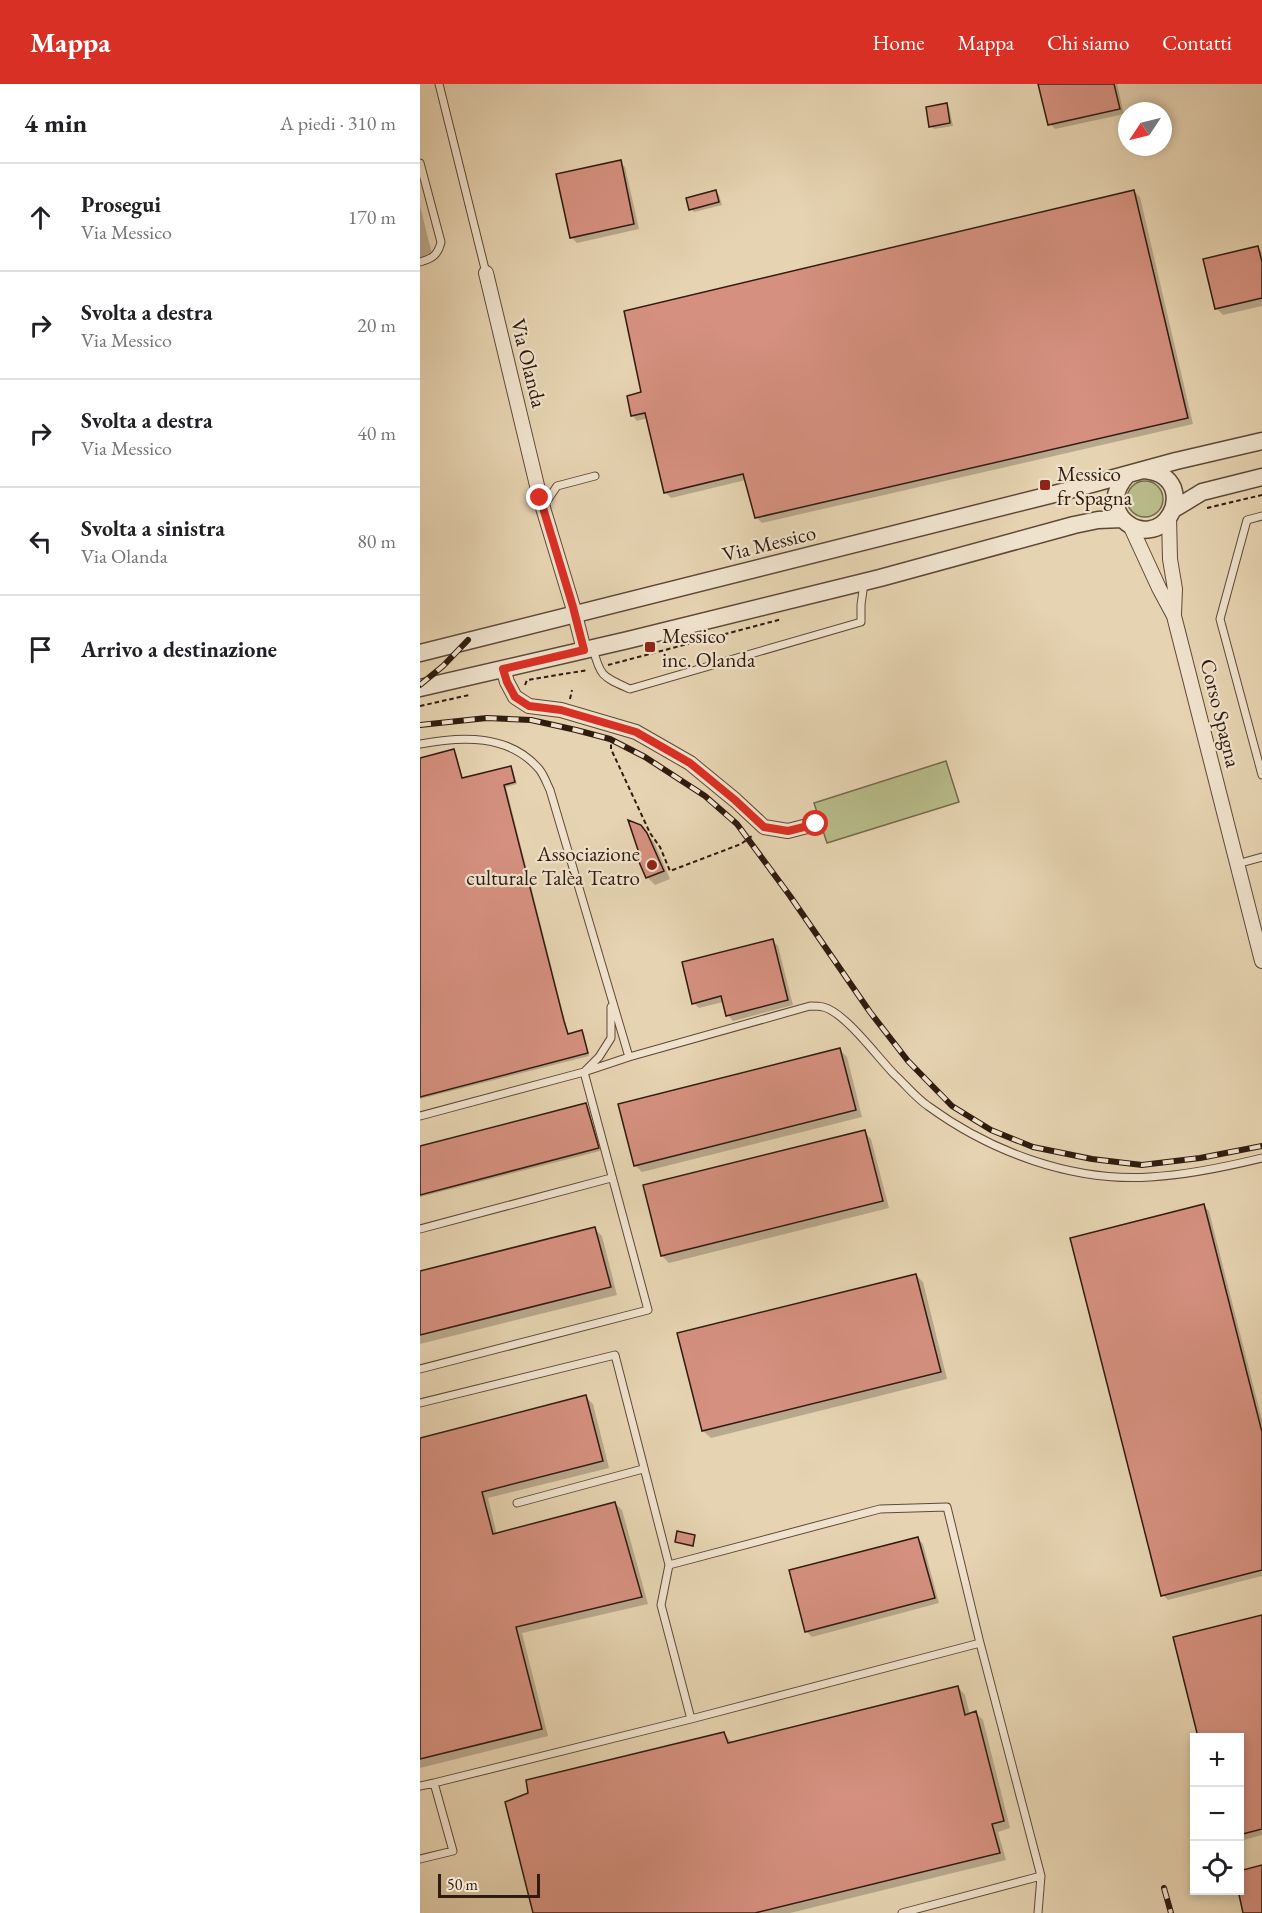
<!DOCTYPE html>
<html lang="it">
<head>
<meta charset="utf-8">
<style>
	body { margin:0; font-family:"EB Garamond",serif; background:#f6f6f6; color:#202124 }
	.controls { position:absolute; right:18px; bottom:18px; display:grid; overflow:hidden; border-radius:0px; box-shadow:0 3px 9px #0003 }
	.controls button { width:54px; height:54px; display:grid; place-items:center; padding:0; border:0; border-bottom:2px solid #e0e0e0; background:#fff; color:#202124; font:30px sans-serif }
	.compass { position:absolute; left:698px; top:18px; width:54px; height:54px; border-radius:50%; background:#fff; box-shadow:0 3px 9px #0003; rotate:235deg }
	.scale { position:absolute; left:18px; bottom:15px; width:102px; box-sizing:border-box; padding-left:6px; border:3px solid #301b0e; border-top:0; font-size:16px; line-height:21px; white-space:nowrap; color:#301b0e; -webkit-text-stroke:4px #efe2cc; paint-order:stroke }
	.stop { position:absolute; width:18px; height:18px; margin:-14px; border:4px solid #d93025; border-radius:50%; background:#fff }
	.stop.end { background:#d93025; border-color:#fff; box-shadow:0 2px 6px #0008 }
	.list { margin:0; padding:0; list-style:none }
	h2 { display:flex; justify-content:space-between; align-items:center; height:78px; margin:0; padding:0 24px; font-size:26px }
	h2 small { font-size:20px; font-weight:400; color:#757577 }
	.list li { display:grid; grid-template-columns:39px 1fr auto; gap:18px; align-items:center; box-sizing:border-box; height:108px; padding:0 24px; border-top:2px solid #e0e0e0 }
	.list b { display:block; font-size:22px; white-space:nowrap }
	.list p { margin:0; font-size:20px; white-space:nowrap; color:#757577 }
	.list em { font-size:20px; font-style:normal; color:#757577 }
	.icon { flex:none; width:33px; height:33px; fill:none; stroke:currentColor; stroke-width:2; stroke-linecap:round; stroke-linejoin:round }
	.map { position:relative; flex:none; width:842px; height:1829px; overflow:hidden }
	header { display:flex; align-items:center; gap:36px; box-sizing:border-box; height:84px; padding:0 30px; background:#d93025; color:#fff }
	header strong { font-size:28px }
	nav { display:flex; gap:33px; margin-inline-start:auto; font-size:21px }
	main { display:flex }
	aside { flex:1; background:#fff }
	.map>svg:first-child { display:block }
	.green { fill:#b8bb89; stroke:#746b4c; stroke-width:1.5 }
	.shadow { fill:#0003 }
	.building { fill:#d5907f; stroke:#301b0e; stroke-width:1.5 }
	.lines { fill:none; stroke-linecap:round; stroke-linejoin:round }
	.service-casing { stroke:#5e4937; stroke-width:9 }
	.minor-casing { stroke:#5e4937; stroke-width:16 }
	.tertiary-casing { stroke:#5e4937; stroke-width:19 }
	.path { stroke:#301b0e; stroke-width:2; stroke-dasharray:4.5 3; stroke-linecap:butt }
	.service { stroke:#efe2cc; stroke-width:7 }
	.minor { stroke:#efe2cc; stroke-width:14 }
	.tertiary { stroke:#efe2cc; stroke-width:16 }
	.rail-casing { stroke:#301b0e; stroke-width:6 }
	.rail { stroke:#efe2cc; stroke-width:4; stroke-dasharray:11; stroke-linecap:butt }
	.route { stroke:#d93025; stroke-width:8 }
	.poi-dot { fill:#8f2418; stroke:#efe2cc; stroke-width:2 }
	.labels { text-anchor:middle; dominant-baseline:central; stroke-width:4.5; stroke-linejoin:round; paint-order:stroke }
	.street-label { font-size:21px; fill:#301b0e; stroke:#efe2cc }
	.poi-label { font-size:21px; fill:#301b0e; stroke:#efe2cc; text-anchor:start }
</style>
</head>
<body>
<header>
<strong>Mappa</strong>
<nav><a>Home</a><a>Mappa</a><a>Chi siamo</a><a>Contatti</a></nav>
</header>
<main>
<aside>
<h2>4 min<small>A piedi · 310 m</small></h2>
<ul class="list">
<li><svg class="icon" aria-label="ahead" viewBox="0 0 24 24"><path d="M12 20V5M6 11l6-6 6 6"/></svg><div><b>Prosegui</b><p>Via Messico</p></div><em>170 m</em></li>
<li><svg class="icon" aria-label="right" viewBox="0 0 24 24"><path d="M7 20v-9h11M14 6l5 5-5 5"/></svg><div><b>Svolta a destra</b><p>Via Messico</p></div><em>20 m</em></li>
<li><svg class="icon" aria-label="right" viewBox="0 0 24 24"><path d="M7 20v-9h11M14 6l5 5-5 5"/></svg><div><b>Svolta a destra</b><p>Via Messico</p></div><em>40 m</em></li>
<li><svg class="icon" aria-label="left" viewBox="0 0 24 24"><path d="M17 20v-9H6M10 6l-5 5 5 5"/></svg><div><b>Svolta a sinistra</b><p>Via Olanda</p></div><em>80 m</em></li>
<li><svg class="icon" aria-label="arrive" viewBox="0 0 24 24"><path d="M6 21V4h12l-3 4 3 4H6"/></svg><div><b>Arrivo a destinazione</b></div></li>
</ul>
</aside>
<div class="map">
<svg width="842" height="1829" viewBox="0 0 842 1829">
	<rect width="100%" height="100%" fill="#e6d3b1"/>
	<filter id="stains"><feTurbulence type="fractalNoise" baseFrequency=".00333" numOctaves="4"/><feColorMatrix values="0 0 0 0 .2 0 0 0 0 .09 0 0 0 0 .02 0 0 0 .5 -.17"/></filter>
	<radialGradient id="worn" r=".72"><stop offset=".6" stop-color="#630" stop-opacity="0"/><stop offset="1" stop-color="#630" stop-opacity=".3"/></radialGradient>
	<path class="green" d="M707 415a18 18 0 1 1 36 0a18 18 0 1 1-36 0Z
		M526,677l13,41 -132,41 -13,-40z"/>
	<path class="shadow" d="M620,0h77l7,30 -69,15 -5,-5z
		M526,20l3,3 4,19 -19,3 -3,-3z
		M200,78l5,5 14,62 -62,14 -6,-6z
		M714,107l6,6 53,227 -431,99 -6,-6 -10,-37 -75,18 -5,-5 -18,-75 -11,3 -5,-6 11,-22z
		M296,108l3,3 3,10 -28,7 -3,-3z
		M0,122l13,52 -13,3z
		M838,164l4,4v54l-39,9 -7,-7z
		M33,667l3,2 7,26 48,-12 2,3 4,14 -11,3 60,238 3,10 12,-4 3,3 5,22 -169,43v-339z
		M220,743l14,15 16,37 -15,6 -7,-7 -10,-23 3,-1z
		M352,856l6,6 15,59 -60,16 -5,-6 -5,-13 -24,6 -5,-5z
		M420,966l7,7 15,60 -220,55 -7,-7z
		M166,1020l2,3 12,44 -180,46v-49z
		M444,1047l7,8 18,69 -220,55 -7,-7z
		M784,1122l5,5 53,209v156l-94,24 -5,-5z
		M175,1145l7,7 15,59 -197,49v-71z
		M496,1191l7,7 24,97 -236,59 -8,-7z
		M166,1313l7,7 16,64 -121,30 9,37 118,-32 7,7 26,94 -126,29 26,103 -128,32v-328z
		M498,1454l5,6 16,59 -127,34 -6,-6z
		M842,1532v219l-22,6v-103h-40l-25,-100z
		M538,1603l7,8 5,20 6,-2 7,7 27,108 -12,4 8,28 -216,53h-255l189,-180 8,10z"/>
	<path class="building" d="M618,0h76l6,25 -72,16z
		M527,19l3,20 -21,4 -3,-20z
		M201,76l13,64 -64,14 -14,-64z
		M296,106l3,12 -30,8 -3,-12z
		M714,106l54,228 -433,100 -12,-44 -79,19 -19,-80 -14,3 -4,-20 14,-4 -17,-81z
		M838,162l4,16v36l-47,11 -12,-50z
		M34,665l8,29 49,-12 4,16 -11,3 60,236 4,13 14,-4 6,23 -168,44v-339z
		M208,736l13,5 6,8 17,38 -18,7 -10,-23 3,-2z
		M353,855l15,61 -62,16 -5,-20 -29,8 -10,-42z
		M420,964l16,62 -222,56 -16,-62z
		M166,1019l13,45 -179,47v-49z
		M445,1046l18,71 -222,55 -18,-71z
		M784,1120l58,228v138l-101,26 -91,-358z
		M175,1143l16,60 -191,48v-64z
		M496,1190l25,98 -239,59 -25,-98z
		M166,1311l17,66 -121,31 11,42 122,-32 27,95 -126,30 26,102 -122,30v-321z
		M257,1447l18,4 -2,11 -18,-4z
		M498,1453l17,61 -130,34 -16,-62z
		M842,1531v214l-23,6v-98h-41l-25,-100z
		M538,1602l7,29 11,-4 28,110 -12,3 8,29 -245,60h-222l-28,-111 23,-9 -2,-13 198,-48 4,11z
		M842,1781v48h-19l-5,-23h1v-19z"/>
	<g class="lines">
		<g class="service-casing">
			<path id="service" d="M19,0l47,189
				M0,79l21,79c-3,13 -9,17 -21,20
				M123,423l14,-21 38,-10
				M842,432l-15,4 -27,99 42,156
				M173,564c7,29 10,29 37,41l231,-67v-17l3,-22
				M0,660c42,-8 89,-10 119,25 5,6 8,15 11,21l79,267
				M817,780l25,-7
				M166,986l13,-13 12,-19v-31
				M164,988l45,-15 181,-51c4,0 9,0 13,1 22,5 55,51 72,68 11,10 21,23 33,31 63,46 144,76 222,71 38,-2 75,-10 112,-19
				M0,1032l164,-44 64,238 -228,59
				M0,1145l191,-51
				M0,1319l195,-48 54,210 -8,40 30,114
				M97,1419l126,-34
				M249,1481l211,-56 67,-2 33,136
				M0,1702l14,-3
				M0,1775l33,-8 -19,-68 257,-64 289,-76 61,233 -139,37
				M618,1829l3,-37"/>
		</g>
		<g class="minor-casing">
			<path id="minor" d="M66,189l54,225 33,109 11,43
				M749,433l1,42 5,30 -1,25
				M710,441l29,63 15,28 88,345
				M83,585l4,13 8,15 14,9 32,4 75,22 54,31 45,37 29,27 24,4 27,-7"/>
		</g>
		<g class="tertiary-casing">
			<path id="tertiary" d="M708,390c-38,40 21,77 42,41 5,-8 6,-18 3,-27 -6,-13 -17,-17 -30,-18
				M754,425l28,-17 60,-15
				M0,569l646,-162 110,-30 86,-20
				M0,604l208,-48 252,-62 194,-53 24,-5 24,-1"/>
		</g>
		<path class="path" d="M787,424l55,-13
			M188,581l174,-46
			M105,601l2,-5 61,-10
			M150,615l2,-9
			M0,622l49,-11
			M191,653v12l39,84 10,14 10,24 71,-27 11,-8"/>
		<use href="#service" class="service"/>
		<use href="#minor" class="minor"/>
		<use href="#tertiary" class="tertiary"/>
		<g class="rail-casing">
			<path id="rail" d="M0,601l23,-19 25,-26
				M0,641l67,-7 44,2 45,10 34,9 35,18 60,39 32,28 53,72 80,116 38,49 44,45 39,24 42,17 59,12 50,6 58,-7 62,-12
				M744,1804l7,25"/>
		</g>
		<use href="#rail" class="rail"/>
	</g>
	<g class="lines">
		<path class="route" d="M120,414l33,109 11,43 -81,19 4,13 8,15 14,9 32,4 75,22 54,31 45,37 29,27 24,4 28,-7"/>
	</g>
	<g class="poi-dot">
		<rect x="619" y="395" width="12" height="12" rx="3"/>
		<rect x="224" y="557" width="12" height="12" rx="3"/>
		<circle cx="232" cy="781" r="6"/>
	</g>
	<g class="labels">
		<g class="street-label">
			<text transform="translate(109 279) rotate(76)">Via Olanda</text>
			<text transform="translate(349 459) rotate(-14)">Via Messico</text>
			<text transform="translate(801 629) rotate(76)">Corso Spagna</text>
		</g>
		<g class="poi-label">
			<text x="637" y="389">Messico<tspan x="637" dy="24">fr Spagna</tspan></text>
			<text x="242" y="551">Messico<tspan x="242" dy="24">inc. Olanda</tspan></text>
			<text x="220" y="769" text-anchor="end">Associazione<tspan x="220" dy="24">culturale Talèa Teatro</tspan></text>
		</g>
	</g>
	<rect width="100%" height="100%" filter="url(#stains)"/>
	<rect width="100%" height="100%" fill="url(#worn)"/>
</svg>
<div class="controls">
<button>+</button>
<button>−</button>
<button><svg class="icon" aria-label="locate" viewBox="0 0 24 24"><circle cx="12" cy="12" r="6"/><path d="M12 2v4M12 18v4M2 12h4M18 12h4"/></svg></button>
</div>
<svg class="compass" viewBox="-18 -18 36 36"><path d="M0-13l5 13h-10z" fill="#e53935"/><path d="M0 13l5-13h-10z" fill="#757577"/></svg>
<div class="scale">50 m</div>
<div class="stop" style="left:396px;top:740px"></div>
<div class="stop end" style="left:120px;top:414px"></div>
</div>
</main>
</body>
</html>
